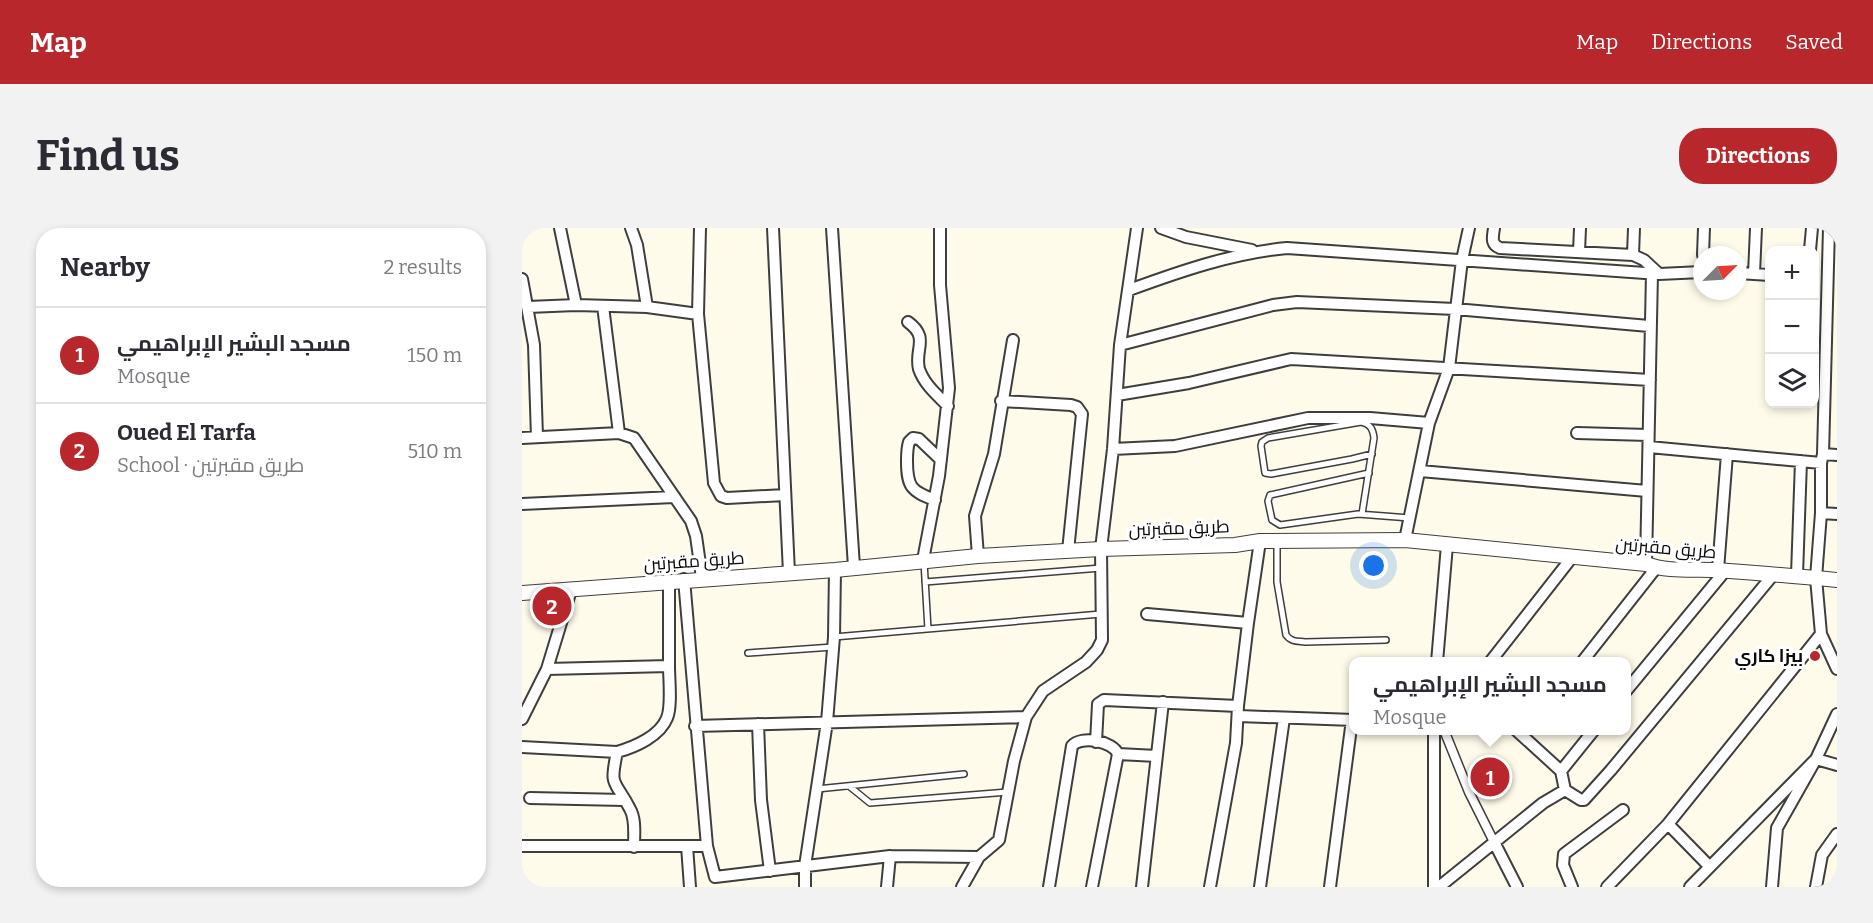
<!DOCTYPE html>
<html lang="en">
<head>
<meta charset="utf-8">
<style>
	body { margin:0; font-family:Bitter,Cairo,serif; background:#f2f2f3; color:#2b2b33 }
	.controls { position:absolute; right:18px; top:18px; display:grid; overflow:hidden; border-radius:12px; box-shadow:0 3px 9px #0003 }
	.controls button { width:54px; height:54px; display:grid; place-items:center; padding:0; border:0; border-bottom:2px solid #e1e1e2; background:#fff; color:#2b2b33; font:30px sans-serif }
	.compass { position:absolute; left:1171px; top:18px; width:54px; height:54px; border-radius:50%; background:#fff; box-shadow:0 3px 9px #0003; rotate:66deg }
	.you { position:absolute; left:852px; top:338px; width:21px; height:21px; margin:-15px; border:4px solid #fff; border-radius:50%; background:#1a73e8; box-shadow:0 0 0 9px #1a73e833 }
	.badge { display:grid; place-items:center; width:39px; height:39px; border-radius:50%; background:#b8272b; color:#fff; font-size:20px; font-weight:700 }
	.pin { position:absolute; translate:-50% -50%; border:3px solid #fff; box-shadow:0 2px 6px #0006 }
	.popup { position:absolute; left:827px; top:429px; width:282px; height:78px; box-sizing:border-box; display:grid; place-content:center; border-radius:12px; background:#fff; filter:drop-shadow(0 2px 4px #0005); font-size:20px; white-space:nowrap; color:#7c7c81 }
	.popup b { font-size:22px; color:#2b2b33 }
	.popup::after { content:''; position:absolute; left:50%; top:100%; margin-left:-12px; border:12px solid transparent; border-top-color:#fff }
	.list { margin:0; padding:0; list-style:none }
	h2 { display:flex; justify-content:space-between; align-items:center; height:78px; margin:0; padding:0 24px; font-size:26px }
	h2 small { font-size:20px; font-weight:400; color:#7c7c81 }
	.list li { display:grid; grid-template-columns:39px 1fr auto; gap:18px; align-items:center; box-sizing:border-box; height:96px; padding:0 24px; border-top:2px solid #e1e1e2 }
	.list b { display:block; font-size:22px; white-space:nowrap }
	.list p { margin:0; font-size:20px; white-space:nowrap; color:#7c7c81 }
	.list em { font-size:20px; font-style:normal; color:#7c7c81 }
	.icon { flex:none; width:33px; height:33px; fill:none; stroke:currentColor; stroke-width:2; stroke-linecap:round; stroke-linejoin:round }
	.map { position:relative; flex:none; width:1315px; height:659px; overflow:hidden; border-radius:24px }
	header { display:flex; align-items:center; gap:36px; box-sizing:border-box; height:84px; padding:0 30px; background:#b8272b; color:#fff }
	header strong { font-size:28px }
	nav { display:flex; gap:33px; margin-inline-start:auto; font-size:21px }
	.intro { display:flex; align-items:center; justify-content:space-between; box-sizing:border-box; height:144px; padding:0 36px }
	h1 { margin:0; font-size:42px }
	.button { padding:15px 27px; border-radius:24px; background:#b8272b; color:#fff; font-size:21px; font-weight:700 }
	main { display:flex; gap:36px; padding:0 36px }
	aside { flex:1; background:#fff; border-radius:24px; box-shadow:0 3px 9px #0003 }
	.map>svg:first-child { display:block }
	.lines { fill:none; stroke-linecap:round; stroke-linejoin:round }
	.service-casing { stroke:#3e3e3e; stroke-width:8 }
	.pedestrian-casing { stroke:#3e3e3e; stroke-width:11 }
	.minor-casing { stroke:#3e3e3e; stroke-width:14 }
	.tertiary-casing { stroke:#3e3e3e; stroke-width:16 }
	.service { stroke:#fff; stroke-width:5 }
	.pedestrian { stroke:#fff; stroke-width:8 }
	.minor { stroke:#fff; stroke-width:10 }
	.tertiary { stroke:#fff; stroke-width:14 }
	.poi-dot { fill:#b8272b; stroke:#fff; stroke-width:2 }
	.labels { text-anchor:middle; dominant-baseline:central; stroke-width:6; stroke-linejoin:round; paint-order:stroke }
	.street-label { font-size:18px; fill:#0b0b0b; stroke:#fff }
	.poi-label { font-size:18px; font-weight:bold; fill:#0b0b0b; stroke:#fff; text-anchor:end }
</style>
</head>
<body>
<header>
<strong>Map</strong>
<nav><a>Map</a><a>Directions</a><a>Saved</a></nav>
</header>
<div class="intro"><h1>Find us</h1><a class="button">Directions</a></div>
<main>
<aside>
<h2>Nearby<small>2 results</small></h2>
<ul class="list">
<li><span class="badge">1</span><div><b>مسجد البشير الإبراهيمي</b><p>Mosque</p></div><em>150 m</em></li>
<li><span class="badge">2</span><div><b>Oued El Tarfa</b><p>School · طريق مقبرتين</p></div><em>510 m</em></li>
</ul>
</aside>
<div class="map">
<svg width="1315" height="659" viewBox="0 0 1315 659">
	<rect width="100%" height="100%" fill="#fffbea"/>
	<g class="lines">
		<g class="service-casing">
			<path id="service" d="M847,245l-99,22 -2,6 4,19 8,5 78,-11 52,4
				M840,286l12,-76c-1,-8 -3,-14 -13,-16l-93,16 -6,4 -1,4 4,27 6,1 81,-15 20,-5
				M755,314v40l9,53c5,7 11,6 19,7l81,-2
				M402,334l4,67
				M403,354l176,-14
				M312,409l267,-23
				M226,425l85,-6
				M327,558l21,17 138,-11
				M295,561l147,-15"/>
		</g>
		<g class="pedestrian-casing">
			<path id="pedestrian" d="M922,502l25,62 25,50"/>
		</g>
		<g class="minor-casing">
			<path id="minor" d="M38,0l16,77
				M109,0l6,17 10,62
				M178,0l-2,86 16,169 7,13 6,2 58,-3
				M251,0l16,345
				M310,0l22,339
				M639,0l25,9 66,13
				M972,0c-1,9 -4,16 6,20l133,7 11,5 15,14
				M1307,0l-6,226 -2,9v50l-5,65 5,56 16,35
				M1288,22l2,-22
				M1057,24l1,-24
				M1111,27l1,-27
				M1181,27l1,-27
				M1216,45l32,2
				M1232,46l2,-46
				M0,51l12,66 3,92
				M607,62c52,-19 104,-37 158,-42l372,26 43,-2
				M81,78l16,127
				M6,79l48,-2 71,2 51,7
				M386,94c22,16 6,27 11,47 5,15 18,26 29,37
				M598,117l153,-40 24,-3 158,7 194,17
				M595,167l72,-12 102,-24 359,21
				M479,173l70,4 6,2 5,7 -14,137
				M1055,205l71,2
				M0,210l97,-5 15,5 57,83 5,15 6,42
				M1127,219l172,16
				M591,221l62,-3 133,-28h62l59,5
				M1301,226l14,1
				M898,243l227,20
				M413,272c-24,-9 -28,-13 -28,-39 0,-6 0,-13 2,-19l4,-4 6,1 22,21
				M0,276l152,-7
				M1299,285l16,1
				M883,312l24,-117 20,-55 13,-108 7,-32
				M456,328l-3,-40 19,-62 19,-114
				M401,332l16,-84 10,-88 -9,-103v-57
				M1124,336l6,-291
				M1196,342l9,-116
				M1275,347l4,-114
				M162,351l23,267 8,31 175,-21 89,1
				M147,353v85
				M625,386l101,9
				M915,434l10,-117
				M968,434l83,-106
				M1060,434l74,-94
				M1104,463l99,-120
				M716,488l116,4
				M0,491l25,-50 24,-79
				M236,496l3,76 9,71
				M173,498l331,-9
				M994,502l45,41 4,19 16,10h3l27,-30 162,-195
				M574,514l2,-38 6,-4 134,6
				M0,519l95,5c18,-5 43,-16 50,-34 5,-12 2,-38 2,-52l-122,3
				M95,524c-8,37 -2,27 13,57 6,10 4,26 4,38
				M1039,543l33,-41
				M8,570l94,2
				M1146,596l41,42
				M972,614l23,45
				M0,618h185
				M165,618l3,41
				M283,659v-21l22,-144 7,-85 1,-67
				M365,659l3,-31
				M440,659l17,-30 20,-17 15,-79 12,-44 17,-26 43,-29 11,-12 5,-10 -1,-91 12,-100 7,-104 17,-117
				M527,659l23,-141c9,-11 41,-5 46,8l39,2
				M570,659l26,-133
				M620,659l21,-185
				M688,659l26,-144 2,-37 10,-83 12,-82
				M738,659l24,-169
				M808,659l22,-167
				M912,659v-157
				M917,659l104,-84 22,-13
				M1050,659l-9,-22 1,-11 59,-44
				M1085,659l61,-63 153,-190
				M1168,659l126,-128 21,-45
				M1250,659l5,-59 39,-69 21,6
				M1294,659l6,-32 15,-21"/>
		</g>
		<g class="tertiary-casing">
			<path id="tertiary" d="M0,365l313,-23 143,-14 123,-7 134,-4 25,-4 145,-1 241,24c21,8 47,5 69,6 41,3 82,6 122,10"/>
		</g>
		<use href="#service" class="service"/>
		<use href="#pedestrian" class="pedestrian"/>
		<use href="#minor" class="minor"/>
		<use href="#tertiary" class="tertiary"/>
	</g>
	<circle class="poi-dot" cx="1293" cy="428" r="6"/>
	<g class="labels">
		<g class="street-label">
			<text transform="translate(657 300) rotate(-2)">طريق مقبرتين</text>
			<text transform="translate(1144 320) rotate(5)">طريق مقبرتين</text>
			<text transform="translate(172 333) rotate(-4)">طريق مقبرتين</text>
		</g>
		<g class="poi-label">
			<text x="1281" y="428">بيزا كاري</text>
		</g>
	</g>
</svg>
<div class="controls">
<button>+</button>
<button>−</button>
<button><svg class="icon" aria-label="layers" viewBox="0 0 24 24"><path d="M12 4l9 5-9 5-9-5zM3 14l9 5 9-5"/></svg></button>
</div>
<svg class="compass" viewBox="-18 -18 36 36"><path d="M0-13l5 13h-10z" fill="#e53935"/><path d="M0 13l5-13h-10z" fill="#7c7c81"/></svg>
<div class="you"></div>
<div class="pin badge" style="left:968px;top:549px">1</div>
<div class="popup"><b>مسجد البشير الإبراهيمي</b>Mosque</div>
<div class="pin badge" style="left:30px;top:378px">2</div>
</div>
</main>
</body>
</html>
